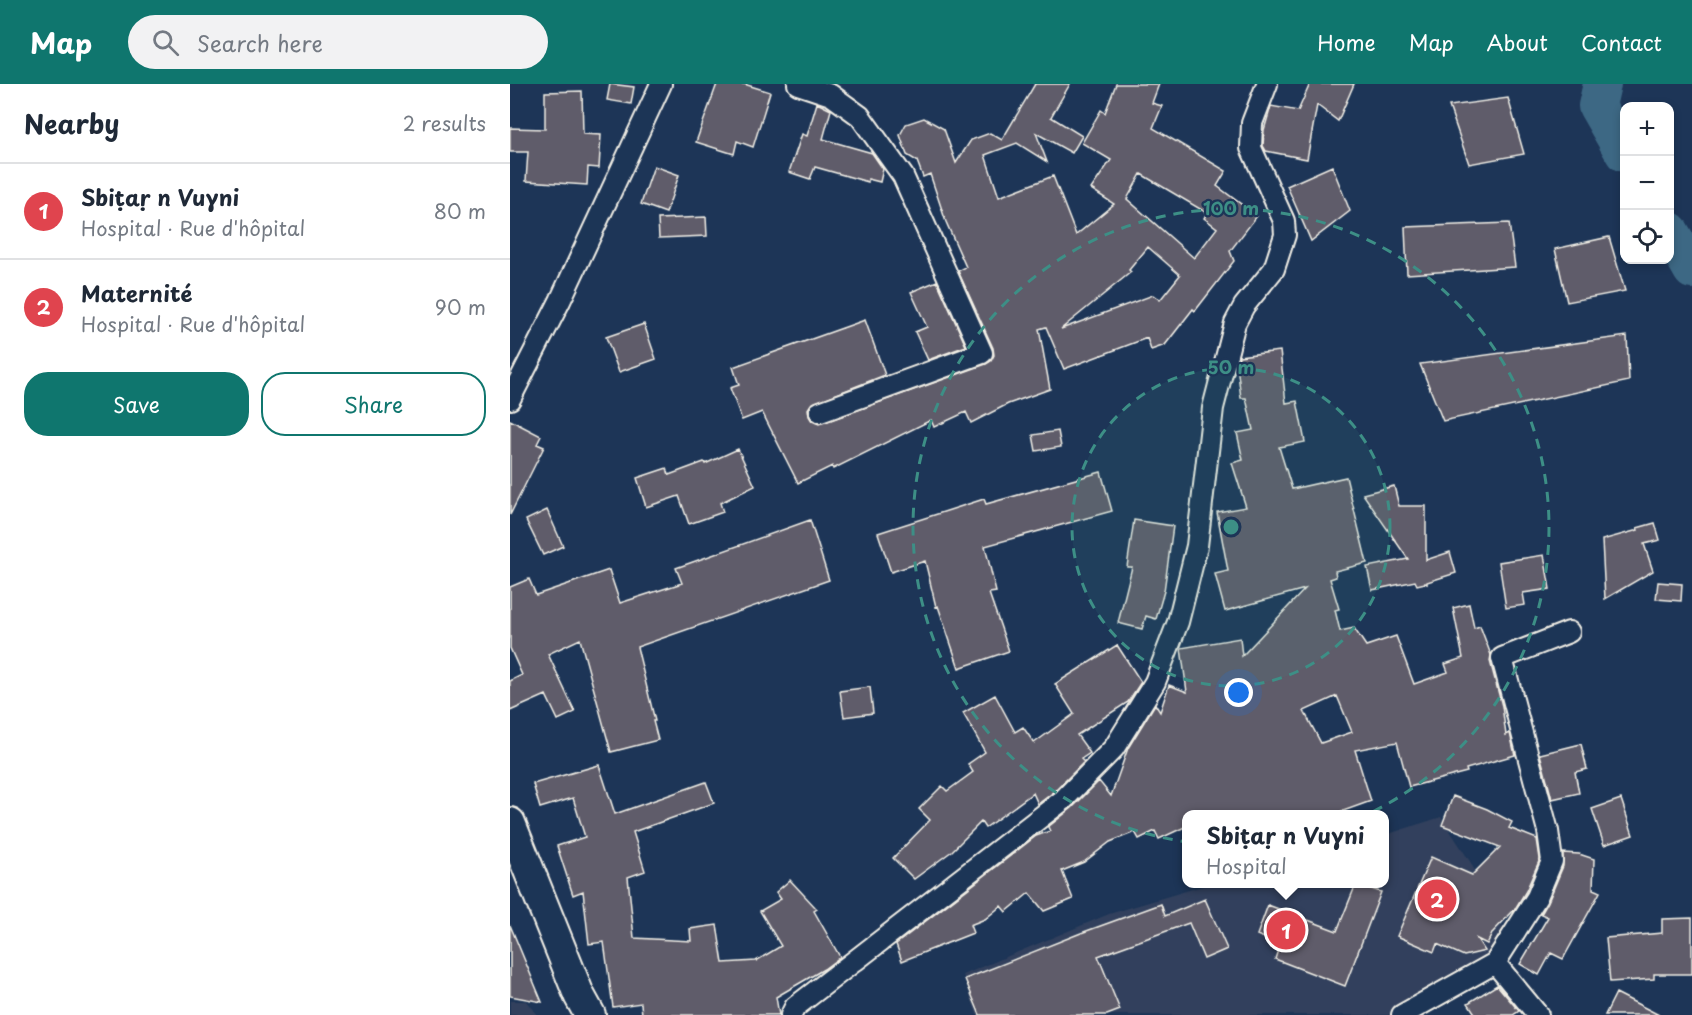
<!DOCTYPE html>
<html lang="en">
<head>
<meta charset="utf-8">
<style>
	body { margin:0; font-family:"Playpen Sans",sans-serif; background:#f2f2f3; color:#1f2937 }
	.controls { position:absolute; right:18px; top:18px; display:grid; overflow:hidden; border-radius:12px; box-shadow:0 3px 9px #0003 }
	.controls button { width:54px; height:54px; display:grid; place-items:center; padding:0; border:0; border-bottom:2px solid #e0e1e3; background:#fff; color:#1f2937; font:30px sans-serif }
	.you { position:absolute; left:729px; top:609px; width:21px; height:21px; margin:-15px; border:4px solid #fff; border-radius:50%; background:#1a73e8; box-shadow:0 0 0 9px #1a73e833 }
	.badge { display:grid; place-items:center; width:39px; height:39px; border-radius:50%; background:#0f766e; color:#fff; font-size:20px; font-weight:700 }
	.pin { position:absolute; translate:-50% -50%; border:3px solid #fff; box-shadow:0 2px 6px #0006 }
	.popup { position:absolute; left:672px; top:726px; width:207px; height:78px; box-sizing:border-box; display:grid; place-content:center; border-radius:12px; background:#fff; filter:drop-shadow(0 2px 4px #0005); font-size:20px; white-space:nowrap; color:#747a83 }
	.popup b { font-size:22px; color:#1f2937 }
	.popup::after { content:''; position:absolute; left:50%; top:100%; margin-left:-12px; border:12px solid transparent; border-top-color:#fff }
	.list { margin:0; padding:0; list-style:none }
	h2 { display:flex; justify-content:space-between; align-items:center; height:78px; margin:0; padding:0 24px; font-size:26px }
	h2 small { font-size:20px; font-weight:400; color:#747a83 }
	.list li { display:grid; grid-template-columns:39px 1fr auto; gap:18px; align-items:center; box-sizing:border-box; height:96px; padding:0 24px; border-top:2px solid #e0e1e3 }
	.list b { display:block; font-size:22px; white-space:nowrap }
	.list p { margin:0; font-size:20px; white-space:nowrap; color:#747a83 }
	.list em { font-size:20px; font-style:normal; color:#747a83 }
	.actions { display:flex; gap:12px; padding:18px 24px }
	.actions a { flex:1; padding:14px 0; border:2px solid #0f766e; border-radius:24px; text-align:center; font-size:21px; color:#0f766e }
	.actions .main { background:#0f766e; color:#fff }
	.icon { flex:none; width:33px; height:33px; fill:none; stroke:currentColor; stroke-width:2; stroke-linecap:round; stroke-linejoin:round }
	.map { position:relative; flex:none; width:1182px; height:931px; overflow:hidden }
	header { display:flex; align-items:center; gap:36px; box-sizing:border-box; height:84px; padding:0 30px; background:#0f766e; color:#fff }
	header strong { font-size:28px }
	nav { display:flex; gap:33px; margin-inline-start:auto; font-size:21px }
	.search { width:420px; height:54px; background:#f2f2f3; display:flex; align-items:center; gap:15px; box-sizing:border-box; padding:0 21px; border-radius:33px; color:#747a83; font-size:22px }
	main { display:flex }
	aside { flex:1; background:#fff }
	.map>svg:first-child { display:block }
	.built { fill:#31415d }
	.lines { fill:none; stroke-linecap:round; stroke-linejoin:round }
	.river { stroke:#3e6884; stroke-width:38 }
	.building { fill:#5f5c6b; stroke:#f4f1e8; stroke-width:1.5; fill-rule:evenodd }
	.minor-casing { stroke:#f4f1e8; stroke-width:24 }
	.primary-casing { stroke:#f4f1e8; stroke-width:34 }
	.minor { stroke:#1d3557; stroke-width:20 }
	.primary { stroke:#1d3557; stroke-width:30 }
	.ring { fill:none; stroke:#3d8f86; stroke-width:3; stroke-dasharray:10 8 }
	.centre { fill:#3d8f86; stroke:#1d3557; stroke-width:3 }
	.ring-label { font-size:18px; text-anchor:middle; font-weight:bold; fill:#3d8f86; stroke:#1d3557; stroke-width:4.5; stroke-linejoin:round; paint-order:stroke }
</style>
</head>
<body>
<header>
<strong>Map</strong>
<div class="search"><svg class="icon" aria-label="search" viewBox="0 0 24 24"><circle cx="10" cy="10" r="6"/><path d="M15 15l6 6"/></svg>Search here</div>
<nav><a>Home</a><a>Map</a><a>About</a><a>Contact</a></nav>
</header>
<main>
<aside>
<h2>Nearby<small>2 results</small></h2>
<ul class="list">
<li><span class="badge" style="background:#e0444e">1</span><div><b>Sbiṭaṛ n Vuɣni</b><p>Hospital · Rue d'hôpital</p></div><em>80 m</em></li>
<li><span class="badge" style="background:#e0444e">2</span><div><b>Maternité</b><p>Hospital · Rue d'hôpital</p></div><em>90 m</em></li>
</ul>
<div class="actions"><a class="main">Save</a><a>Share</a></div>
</aside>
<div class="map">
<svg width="1182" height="931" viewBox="0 0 1182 931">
	<rect width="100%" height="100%" fill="#1d3557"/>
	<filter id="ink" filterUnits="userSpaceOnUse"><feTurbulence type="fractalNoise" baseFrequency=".0167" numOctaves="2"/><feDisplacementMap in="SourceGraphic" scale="12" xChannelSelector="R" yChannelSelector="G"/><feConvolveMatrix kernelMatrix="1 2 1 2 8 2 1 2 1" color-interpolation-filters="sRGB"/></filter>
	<g filter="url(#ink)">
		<path class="built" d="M931,733l30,46 40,83 -100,69h-434l-14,-40 146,-61 100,-30h176v-49z
			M0,917h16l11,14h-27z"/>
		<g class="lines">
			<path class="river" d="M1092,0l-5,22 27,47
				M1160,147l22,39"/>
		</g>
		<path class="building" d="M100,0l24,3 -3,17 -24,-4z
			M207,0h27l26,8 -17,55 -16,-6 -3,13 -38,-12z
			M525,0h35l-19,33 31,19 -10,17 -36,-20 11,29 -30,-19 -32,12 14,42 54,-21 23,59 38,-31 -23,-15 20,-29 -29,-17 19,-33 4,3 11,-29h43l-7,19 10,3 -9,22 73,43 -9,15 40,30 -27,35 4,10 -39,50 -2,-2 -28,36 -14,5 -4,-12 -83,31 -18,-42 -7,2 11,60 -42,15 -37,19 -5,-11 -32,15 -3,-7 -98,49 -1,-3 -34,17 -36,-71 -20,8 -12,-32 9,-3 -6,-18 132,-47 20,55 -74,29 -3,5 1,7 3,5 7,3 167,-60 5,-3 3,-6 -1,-7 -35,-77 8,-4 -20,-45 -16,-48 -7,3 -6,-16 -10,-6 -7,-20 6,-11 18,-6 20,11 12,34 15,-23 19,-7 12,7zM631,90l66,39 -3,5 13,10 -23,30 -67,-59zM638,163l32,28 -20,25 -7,-5 -92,34 70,-57 -2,-2z
			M800,0h44l-16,37 -21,-16 -10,54 -41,-8 -3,-5 1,-16 7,-24 27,5z
			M72,7l1,43 18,1 -2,33 -11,-1 -1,18 -61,-4 2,-29h-18v-24l35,1v-37z
			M998,14l16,56 -55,10 -20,-58z
			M307,19l14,7 -8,29 49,14 11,16 -3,13 -12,-3v3l-53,-15 -5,12 -21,-7 13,-38 5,2z
			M144,82l25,9 -13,38 -25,-9z
			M822,82l18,45 -39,30 -24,-55z
			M196,133l1,19 -48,2 -1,-19z
			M999,139l6,44 -108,7 -2,-47z
			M1099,153l16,54 -58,11 -12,-53z
			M427,197l29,65 -38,14 -13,-28 12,-5 -16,-35z
			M134,240l12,35 -37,13 -13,-35z
			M1117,252l2,45 -186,40 -23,-57z
			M770,267l6,52 11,-2 8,41 -26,5 13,42 54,-12 21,86 -32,8 1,6 -6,2 9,30 -4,1 5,21 14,-3 12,18 30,-10 18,48 34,-12 -3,-8 18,-6 -10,-50 16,-4 5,24 6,-2 11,29 -1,6 12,45 4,29 4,-2 5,22 -49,14 1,3 -58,15 -12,-45 -42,8 16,51 -36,13h-148v12l-28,13 -4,-8 -16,8 -4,-7 -25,10 -26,20 -22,9 11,28 -29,12 -15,-18 -23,19 -5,-6 -16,13 -15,6 3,8 -71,28 -6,-17 140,-108 14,-5 -2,-4 24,-19 27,-27 12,15 17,-48 27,-44 5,8 9,-27 18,7 -6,-44 59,-10 2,18 63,-67 -80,22 -10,-37 13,-3 -11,-59 29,-5 -14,-44 11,-3 -6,-27 16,-3 -7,-32h-5l-4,-33 2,-9zM827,612l15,36 -31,11 -17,-32z
			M0,336l31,16 -4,8 7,3 -34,68z
			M548,347l3,16 -25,4 -3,-16z
			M228,365l17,37 -35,17 3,9 -34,12 -10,-28 -33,11 -9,-29 30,-10 2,7 35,-13 1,2z
			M591,388l11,39 -127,35 11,46 -7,1 20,58 -50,17 -21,-62 -2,1 -11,-46 -34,11 -13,-39 106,-34 2,5z
			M884,402l5,20h27v54l24,-8 6,21 -29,9v2l-2,-1 -8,2 -2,-4 -43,9 -5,-23 41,-8 -45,-65z
			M37,426l16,36 -20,9 -17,-35z
			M300,436l19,60 -192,67 18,74h-2l5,19 -47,12 -31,-113 -32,15 27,58 -17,8 -12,-25 -36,16v-30l12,-6 -12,-27v-61l19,-8 7,16 73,-25 11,33 62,-20 -6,-15z
			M624,436l39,6 -9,65 -8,28 -10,-3 -4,13 -24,-6 14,-56h-5z
			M1145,439l5,17 -16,4 9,27 -48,28 -3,-59 36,-10 -1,-2z
			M1034,471l6,34 -27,4 2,12 -19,3 -7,-46z
			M1148,498l24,2 -1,17 -25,-2z
			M607,561l24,37 -13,20 -51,33 13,18 -9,6 3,3 -29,29 -17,13 -5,-11 -48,35 -4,-6 -29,29 -38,28 -21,-21 37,-38 -11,-11 23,-23 5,5 26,-19 -5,-8 17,-12 -22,-39 32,-18 20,37 8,-5 11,16 40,-29 -19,-30z
			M360,603l3,26 -29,4 -4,-26z
			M1071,660l6,25 -12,3 4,21 -27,6 -12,-45z
			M89,681l16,49 91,-32 8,21 -81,29 12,39 -17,6 6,61 57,3 -1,-12 27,-4 6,38 33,-2 25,-15 -21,-35 21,-12 -5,-7 14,-12 27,29 -3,2 26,46 -16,12 -48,28 3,18h-137l-1,-12 -28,4 -9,-65 -15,2 -6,-53 -10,4 -16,-49 28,-9 -12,-39 -33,10 -7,-24z
			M943,712l34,13 25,13 -3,6 28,11 3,20 -14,32 -11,18 -22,23 -6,12 -10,-5 8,12 -21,5 -27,-12 -3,8 -37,-16 34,-79 41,18 28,-28 -58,-22z
			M1111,715l12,36 -29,10 -12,-36z
			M1053,769l16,1 15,5 -1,30 7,3 -37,67 -12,-6 -12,22 -19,-11 28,-47 -7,-3 7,-12 15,-36z
			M846,800l25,8 -36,94 -70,-27 5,-15 -23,-9 11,-30 69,26z
			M695,815l22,50 -23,10 -15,-36 -91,33 22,54 -13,5h-127l-15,-36 116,-46 80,-29 4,12z
			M1182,834v56h-38v5l-44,3 -4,-44 56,-5v-14z
			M0,841l32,77 -32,-6z
			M987,901l22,26 -6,4h-37l-8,-12z
			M1106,909l43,22h-54z"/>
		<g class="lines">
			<g class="minor-casing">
				<path id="minor" d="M288,0l33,11 29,21 43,60 79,177 -162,59
					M0,315l50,-98 101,-217
					M985,879l43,52
					M281,931l4,-8 268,-207 51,-52 41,-66 23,-60 19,-76 16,-138 22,-85 9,-17 30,-37 11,-34 -1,-14 -33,-73 1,-25 15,-39
					M892,931l93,-52 42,-66 15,-36 -4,-30 -46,-173 67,-26"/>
			</g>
			<g class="primary-casing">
				<path id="primary" d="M0,739l69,172 11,20"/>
			</g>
			<use href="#minor" class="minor"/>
			<use href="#primary" class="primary"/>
		</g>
	</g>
	<circle cx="721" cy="443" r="159" fill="#3d8f86" fill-opacity=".12"/>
	<g class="ring">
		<circle cx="721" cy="443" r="159"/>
		<circle cx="721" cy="443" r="318"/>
	</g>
	<circle cx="721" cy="443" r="9" class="centre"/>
	<g class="ring-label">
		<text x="721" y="131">100 m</text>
		<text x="721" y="290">50 m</text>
	</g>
</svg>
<div class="controls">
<button>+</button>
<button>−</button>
<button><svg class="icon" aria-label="locate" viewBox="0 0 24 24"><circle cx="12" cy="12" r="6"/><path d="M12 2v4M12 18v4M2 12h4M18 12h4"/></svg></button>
</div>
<div class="you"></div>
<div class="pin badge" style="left:776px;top:846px;background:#e0444e">1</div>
<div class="popup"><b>Sbiṭaṛ n Vuɣni</b>Hospital</div>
<div class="pin badge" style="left:927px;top:815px;background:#e0444e">2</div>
</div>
</main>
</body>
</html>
